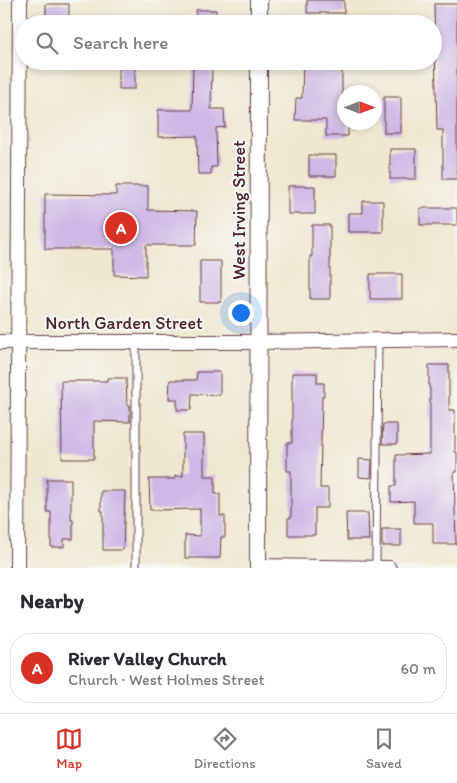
<!DOCTYPE html>
<html lang="en">
<head>
<meta charset="utf-8">
<style>
	body { margin:0; font-family:Itim,sans-serif; background:#f7f7f7; color:#2b2b33 }
	.compass { position:absolute; left:337px; top:85px; width:45px; height:45px; border-radius:50%; background:#fff; box-shadow:0 2px 8px #0003; rotate:90deg }
	.you { position:absolute; left:240px; top:312px; width:18px; height:18px; margin:-12px; border:4px solid #fff; border-radius:50%; background:#1a73e8; box-shadow:0 0 0 8px #1a73e833 }
	.badge { display:grid; place-items:center; width:32px; height:32px; border-radius:50%; background:#d93025; color:#fff; font-size:16px; font-weight:700 }
	.pin { position:absolute; translate:-50% -50%; border:2px solid #fff; box-shadow:0 1px 5px #0006 }
	.list { margin:0; padding:0; list-style:none }
	h2 { display:flex; justify-content:space-between; align-items:center; height:65px; margin:0; padding:0 20px; font-size:21px }
	h2 small { font-size:16px; font-weight:400; color:#7c7c81 }
	.list li { display:grid; grid-template-columns:32px 1fr auto; gap:15px; align-items:center; box-sizing:border-box; height:70px; margin:0 10px 10px; padding:0 10px; border:1px solid #e1e1e2; border-radius:20px }
	.list b { display:block; font-size:19px; white-space:nowrap }
	.list p { margin:0; font-size:16px; white-space:nowrap; color:#7c7c81 }
	.list em { font-size:16px; font-style:normal; color:#7c7c81 }
	.icon { flex:none; width:28px; height:28px; fill:none; stroke:currentColor; stroke-width:2; stroke-linecap:round; stroke-linejoin:round }
	.map { position:relative; flex:none; width:457px; height:568px; overflow:hidden }
	.search { position:absolute; background:#fff; box-shadow:0 2px 8px #0003; left:15px; right:15px; top:15px; height:55px; display:flex; align-items:center; gap:12px; box-sizing:border-box; padding:0 18px; border-radius:28px; color:#7c7c81; font-size:19px }
	.sheet { height:145px; background:#fff }
	nav { display:flex; justify-content:space-around; align-items:center; box-sizing:border-box; height:70px; border-top:1px solid #e1e1e2; background:#fff; font-size:14px; color:#7c7c81 }
	nav a { display:grid; justify-items:center; gap:2px }
	nav .on { color:#d93025 }
	.map>svg:first-child { display:block }
	.building { fill:#cfb7e6 }
	.lines { fill:none; stroke-linecap:round; stroke-linejoin:round }
	.service-casing { stroke:#633d44; stroke-width:9 }
	.minor-casing { stroke:#633d44; stroke-width:16 }
	.tertiary-casing { stroke:#633d44; stroke-width:18 }
	.service { stroke:#fff; stroke-width:7 }
	.minor { stroke:#fff; stroke-width:14 }
	.tertiary { stroke:#fff; stroke-width:16 }
	.labels { text-anchor:middle; dominant-baseline:central; stroke-width:4.5; stroke-linejoin:round; paint-order:stroke }
	.street-label { font-size:18px; fill:#4a1f2b; stroke:#f6f6f2 }
</style>
</head>
<body>
<div class="map">
<svg width="457" height="568" viewBox="0 0 457 568">
	<rect width="100%" height="100%" fill="#f6f6f2"/>
	<filter id="ink" filterUnits="userSpaceOnUse"><feTurbulence type="fractalNoise" baseFrequency=".02" numOctaves="2"/><feDisplacementMap in="SourceGraphic" scale="10" xChannelSelector="R" yChannelSelector="G"/><feConvolveMatrix kernelMatrix="1 2 1 2 8 2 1 2 1" color-interpolation-filters="sRGB"/></filter>
	<filter id="wash" filterUnits="userSpaceOnUse"><feTurbulence type="fractalNoise" baseFrequency=".0096" numOctaves="4" result="noise"/><feDisplacementMap in="SourceGraphic" scale="20" xChannelSelector="R" yChannelSelector="G"/><feGaussianBlur stdDeviation="1.12" result="paint"/><feColorMatrix in="noise" values="0 0 0 0 0 0 0 0 0 0 0 0 0 0 0 0 0 1.4 0 .05"/><feComposite in="paint" operator="in"/></filter>
	<g filter="url(#wash)">
		<rect width="100%" height="100%" fill="#f0e7d0"/>
		<g id="blocks">
			<path class="building" d="M307,0h37v13h-37z
				M46,4h23v20h-23z
				M434,4h23v175h-14v-49h-6z
				M196,10h20v14h-20z
				M119,61h16v28h-16z
				M303,61h39v38h2v23h4v14h-22v-16h-31l1,-22h6z
				M193,64l19,1 -1,44h13l1,18 -9,1 1,39h-6v7h-13l-1,-38 -39,1v-27h34z
				M384,97h17v36h-17z
				M390,149h26v30h-26z
				M309,155h27v21h-27z
				M116,186h32v24l49,1 -1,34h-50v31l-32,-1v-26h-69v-55l71,1z
				M288,186h27v28h-27z
				M363,201h20v31h-35v-19h15z
				M420,208h37v17h-37z
				M312,225h18v74h-20v-43h2z
				M200,261h21v41h-21z
				M370,274h32v25h-32z
				M429,365h20v45h6v42h2v20h-3l2,72h-23v-21h-19v-22l-23,1v-16h5v-31l34,-1v-66h-1z
				M197,372h23v23l-28,-1 -1,16h-14v-11h-8l1,-19h26z
				M292,373h25v10h7v13h-2l-2,92h8v20h-13v27h-27v-17h3v-47h-4v-28h5z
				M107,378h19l1,27h3v17l-36,-1v38h-32l-1,-78h46z
				M383,424h14v20h-15z
				M183,434h21v42h11v18h5v22h5v21h-4l-1,21h-35v-23l15,1v-27l-50,1 -1,-31h26v-3h8z
				M359,459l13,1 -1,18 -12,-1z
				M47,479h24v41h2v19h-9v8h-13v-35h-4z
				M101,491h24l-2,59h-20v-39h-2z
				M346,513h22l1,27h-22z
				M382,529h19v17h-19z"/>
		</g>
	</g>
	<g filter="url(#ink)">
		<use href="#blocks" fill-opacity="0" stroke="#633d44" stroke-width="1"/>
		<g class="lines">
			<g class="service-casing">
				<path id="service" d="M376,567l2,-227
					M136,568v-226"/>
			</g>
			<g class="minor-casing">
				<path id="minor" d="M0,342h258l199,-3
					M258,566l131,2
					M17,568l3,-568"/>
			</g>
			<g class="tertiary-casing">
				<path id="tertiary" d="M259,24v-24
					M258,568l1,-507"/>
			</g>
			<use href="#service" class="service"/>
			<use href="#minor" class="minor"/>
			<use href="#tertiary" class="tertiary"/>
		</g>
	</g>
	<g class="labels">
		<g class="street-label">
			<text transform="translate(239 210) rotate(-90)">West Irving Street</text>
			<text x="124" y="323">North Garden Street</text>
		</g>
	</g>
</svg>
<svg class="compass" viewBox="-18 -18 36 36"><path d="M0-13l5 13h-10z" fill="#e53935"/><path d="M0 13l5-13h-10z" fill="#7c7c81"/></svg>
<div class="you"></div>
<div class="pin badge" style="left:121px;top:228px">A</div>
<div class="search"><svg class="icon" aria-label="search" viewBox="0 0 24 24"><circle cx="10" cy="10" r="6"/><path d="M15 15l6 6"/></svg>Search here</div>
</div>
<section class="sheet">
<h2>Nearby<small></small></h2>
<ul class="list">
<li><span class="badge">A</span><div><b>River Valley Church</b><p>Church · West Holmes Street</p></div><em>60 m</em></li>
</ul>
</section>
<nav>
<a class="on"><svg class="icon" aria-label="map" viewBox="0 0 24 24"><path d="M3 6l6-2 6 2 6-2v14l-6 2-6-2-6 2zM9 4v14M15 6v14"/></svg>Map</a>
<a><svg class="icon" aria-label="directions" viewBox="0 0 24 24"><path d="M12 3l9 9-9 9-9-9zM9 14v-3h6M13 9l2 2-2 2"/></svg>Directions</a>
<a><svg class="icon" aria-label="saved" viewBox="0 0 24 24"><path d="M7 4h10v16l-5-4-5 4z"/></svg>Saved</a>
</nav>
</body>
</html>
